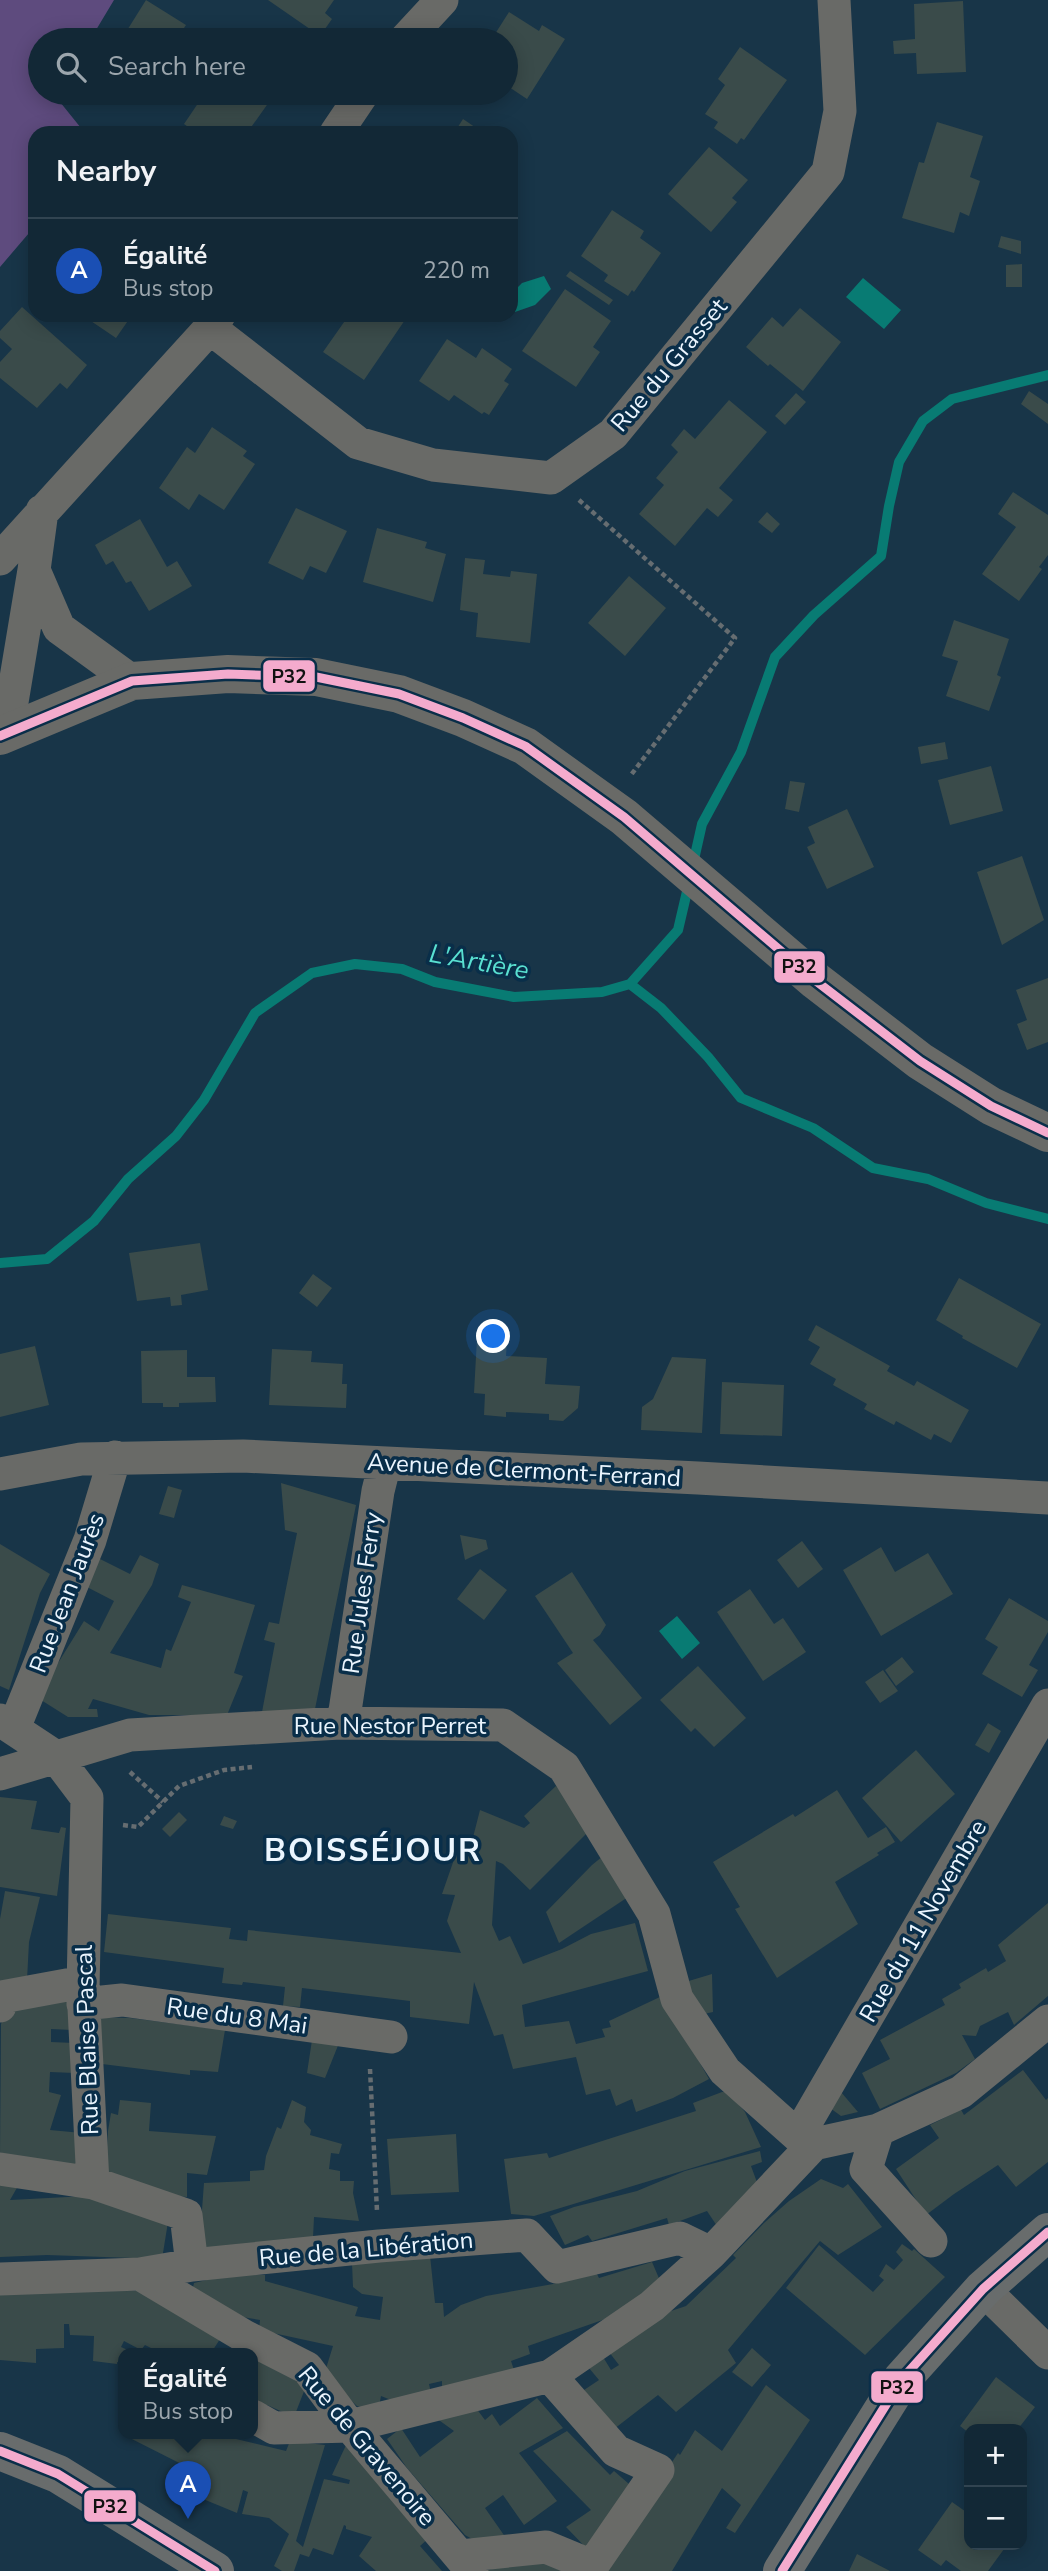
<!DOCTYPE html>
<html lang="en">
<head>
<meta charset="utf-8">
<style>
	body { margin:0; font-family:"Nunito Sans",sans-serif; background:#1b303e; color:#f1f3f6 }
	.controls { position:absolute; right:21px; bottom:21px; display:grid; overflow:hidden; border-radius:14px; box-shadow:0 4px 18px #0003 }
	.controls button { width:63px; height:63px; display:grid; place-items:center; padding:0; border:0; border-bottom:2px solid #314451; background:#122836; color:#f1f3f6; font:35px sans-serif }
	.you { position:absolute; left:494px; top:1337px; width:24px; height:24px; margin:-18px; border:5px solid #fff; border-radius:50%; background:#1a73e8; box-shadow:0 0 0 10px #1a73e833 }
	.badge { display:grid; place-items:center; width:46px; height:46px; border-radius:50%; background:#a1b2be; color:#fff; font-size:23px; font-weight:700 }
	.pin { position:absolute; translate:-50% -58px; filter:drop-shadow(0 2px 4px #0008) }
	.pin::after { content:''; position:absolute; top:37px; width:24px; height:21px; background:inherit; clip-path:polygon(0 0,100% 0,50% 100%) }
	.popup { position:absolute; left:118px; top:2348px; width:140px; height:91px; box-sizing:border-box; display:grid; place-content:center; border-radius:14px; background:#122836; filter:drop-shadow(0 2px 5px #0005); font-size:23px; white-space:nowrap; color:#9ca6ad }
	.popup b { font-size:26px; color:#f1f3f6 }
	.popup::after { content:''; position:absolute; left:50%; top:100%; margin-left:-14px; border:14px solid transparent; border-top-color:#122836 }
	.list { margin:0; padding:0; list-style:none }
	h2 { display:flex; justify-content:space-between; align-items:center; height:91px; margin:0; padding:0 28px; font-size:30px }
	h2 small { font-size:23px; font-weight:400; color:#9ca6ad }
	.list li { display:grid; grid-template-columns:46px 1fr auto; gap:21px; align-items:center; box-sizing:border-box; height:105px; padding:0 28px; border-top:2px solid #314451 }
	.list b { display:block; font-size:26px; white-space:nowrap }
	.list p { margin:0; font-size:23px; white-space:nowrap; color:#9ca6ad }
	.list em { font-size:23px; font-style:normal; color:#9ca6ad }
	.icon { flex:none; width:38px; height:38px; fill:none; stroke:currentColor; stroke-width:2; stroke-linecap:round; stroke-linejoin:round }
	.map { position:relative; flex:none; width:1048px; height:2571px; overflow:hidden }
	.search { position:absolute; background:#122836; box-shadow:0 4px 18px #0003; left:28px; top:28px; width:490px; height:77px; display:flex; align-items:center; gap:18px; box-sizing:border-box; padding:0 24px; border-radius:38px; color:#9ca6ad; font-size:26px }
	.panel { position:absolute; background:#122836; box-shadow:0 4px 18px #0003; left:28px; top:126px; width:490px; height:196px; border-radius:21px }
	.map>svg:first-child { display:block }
	.green { fill:#5e4b7e }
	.water { fill:#087b73 }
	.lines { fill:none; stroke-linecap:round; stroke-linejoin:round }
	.stream { stroke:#087b73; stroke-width:10 }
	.building { fill:#3a4b4a }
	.path { stroke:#666d71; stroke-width:4.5; stroke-dasharray:5 3.5; stroke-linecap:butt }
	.minor { stroke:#696a67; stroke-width:33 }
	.tertiary { stroke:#696a67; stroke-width:38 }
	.secondary { stroke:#686c6c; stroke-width:38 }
	.bus-1-casing { stroke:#092e49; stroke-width:14 }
	.bus-1 { stroke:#f4abcd; stroke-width:9 }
	.labels { text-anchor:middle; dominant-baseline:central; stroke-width:7; stroke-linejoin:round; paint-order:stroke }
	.street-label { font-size:24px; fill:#ebf5fe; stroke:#092e49 }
	.water-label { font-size:26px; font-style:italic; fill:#59e0d1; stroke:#092e49 }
	.district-label { font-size:32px; font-weight:bold; letter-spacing:2px; fill:#ebf5fe; stroke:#092e49 }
	.line-badge { stroke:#092e49; stroke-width:2.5 }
	.pale-badge-label { font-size:19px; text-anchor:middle; font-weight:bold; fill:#111 }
</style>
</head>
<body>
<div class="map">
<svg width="1048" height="2571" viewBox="0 0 1048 2571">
	<rect width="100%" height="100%" fill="#183548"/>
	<path class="green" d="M0,0h114l-24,40h-50v53h18l-2,4 29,36h-50v93l-35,41z"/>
	<path class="water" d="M544,276l7,13 -16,16 -20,7 -4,-5v-13l11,-11z
		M863,278l38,32 -17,19 -38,-32z
		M677,1616l23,27 -18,16 -23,-28z"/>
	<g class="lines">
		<path class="stream" d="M693,864l9,-40 39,-72 34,-95 39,-42 67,-59 8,-50 10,-44 24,-41 29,-22 96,-24
			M630,984l48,-54 11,-47
			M630,984l31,24 47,49 33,41 72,30 60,40 55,11 58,24 62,16
			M0,1263l47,-4 47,-38 34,-42 48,-43 28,-36 51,-87 57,-40 43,-9 47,5 33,13 79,15 88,-5 28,-8"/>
	</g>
	<path class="building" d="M146,0l40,25 -10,15h-55z
		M268,0h66l-9,13 7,6 -12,17z
		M963,1l3,71 -49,2 -1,-21 -22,1 -1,-13 22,-2 -1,-35z
		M509,12l30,19 3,-6 23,14 -38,60 -18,-12 -3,5v-52l-11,-6z
		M740,47l47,33 -43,60 -3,-2 -4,6 -23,-16 4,-6 -13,-8 20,-29 -7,-6z
		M205,93h66l3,2 -27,38h-50l-13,-9z
		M463,119l6,4 14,10h-29z
		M937,122l46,14 -13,41 10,4 -11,35 -9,-4 -6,21 -52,-15 17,-56 5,1z
		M709,147l39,33 -16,18 5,4 -26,30 -43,-38z
		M612,210l32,21 -4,7 21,15 -27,39 -2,-2 -4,6 -24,-15 4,-6 -27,-19z
		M1001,236l20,5v13l-23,-7z
		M1022,264v23h-16v-22z
		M570,271l43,29 -4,5 -43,-29z
		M565,289l46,32 -18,26 7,5 -24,35 -54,-36z
		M22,307l65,58 -20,24 -7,-6 -23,25 -37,-30v-16l12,-13 -12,-11v-7z
		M800,308l41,34 -38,49 -33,-27 -2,2 -22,-19 26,-30 11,10z
		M82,315h50l-16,23z
		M349,315h55l3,2 -43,63 -41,-28z
		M447,339l29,19 6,-10 30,21 -8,12 5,3 -20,31 -5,-3 -2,2 -28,-19 -5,6 -30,-20z
		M1029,391l19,13v20l-27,-20z
		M796,393l10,9 -21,23 -10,-9z
		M729,400l38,32 -48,56 14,12 -15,17 -11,-9 -32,38 -36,-32 25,-29 -8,-7 22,-26 -7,-7 13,-16 11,10z
		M212,427l35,24 -4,5 12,8 -31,46 -25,-16 -10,16 -30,-22 28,-41 8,6z
		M1013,492l35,23v40l-9,12 3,2 -23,32 -37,-27 34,-47 -18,-13z
		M296,508l51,23 -21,42 -16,-7 -7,14 -35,-17z
		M767,512l13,12 -8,9 -14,-11z
		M140,519l27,48 10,-6 15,25 -43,25 -18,-30 -5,2 -13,-22 -7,4 -11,-20z
		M377,528l50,14 -2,6 21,6 -13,48 -70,-20z
		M465,558l20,2 -2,14 27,3 1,-6 26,3 -7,69 -54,-6 2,-24 -18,-3z
		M629,576l37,32 -41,48 -37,-33z
		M954,620l55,19 -12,36 4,2 -12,34 -43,-15 12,-35 -16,-5z
		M945,742l3,17 -27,5 -3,-17z
		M991,766l12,45 -53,14 -12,-45z
		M790,781l15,2 -6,29 -14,-3z
		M847,809l27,58 -47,22 -20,-42 8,-4 -7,-16z
		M1022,856l22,64 -42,25 -25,-73z
		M1048,978v64l-21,8 -10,-26 10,-4 -11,-30z
		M200,1243l8,47 -27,5 1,10 -11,1 -1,-9 -33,4 -8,-48z
		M313,1274l19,14 -15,19 -18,-14z
		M959,1278l82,46 -24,44 -55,-30 1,-2 -27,-16z
		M816,1325l74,41 -3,5 27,15 3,-5 52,29 -18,33 -17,-9 -3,6 -35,-19 -2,4 -30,-16 3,-5 -34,-19 3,-6 -26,-15 10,-17 -12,-7z
		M477,1338l30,2 -1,16 41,2 -2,26 35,2 -2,22 -15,13 -14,-1v-6l-43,-2v5l-22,-2 1,-21 -11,-1z
		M35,1346l14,59 -49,12v-63z
		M272,1349l40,2 -1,11 32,2 -1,20h5l-1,24 -77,-3z
		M187,1350v27h28l1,25 -37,1v4h-16v-4h-21l-1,-52z
		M672,1357l34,2 -4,74 -61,-3 1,-23 11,-8z
		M722,1382l62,3 -2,51 -62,-2z
		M281,1483l75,22 -42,209 -52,-2 13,-69 -11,-3 5,-18 10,2 18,-91 -12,-3z
		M168,1486l14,4 -8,28 -15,-4z
		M460,1535l26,5 2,9 -23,11z
		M802,1541l21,28 -25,19 -21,-28z
		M0,1544l50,30 -10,19 -31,97 -9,-4z
		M881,1547l14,25 33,-19 25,41 -72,42 -38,-66z
		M140,1555l19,9 -7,21 -42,68 51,15 5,-19 5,2 20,-49 -13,-5 4,-12 73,20 -21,68 9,3 -16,39h-78l-56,-16 -5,10h9l1,8h-30l-27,-17 9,-24 34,-55 15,10 15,-30 -31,-16 15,-27 32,16z
		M480,1569l27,21 -23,30 -27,-21z
		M572,1572l34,53 -6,10 -7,5 49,58 -32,27 -53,-62 16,-10 -38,-57z
		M750,1589l24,35 9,-6 23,34 -43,29 -46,-69z
		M1009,1598l39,23v11l-19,33 9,5 -16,27 -40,-23 16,-27 -13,-8z
		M902,1657l12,15 -18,14 -11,-16z
		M698,1666l48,52 -32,29 -19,-19 -4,4 -31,-32z
		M883,1670l15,21 -18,12 -15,-21z
		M988,1723l13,8 -12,22 -14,-8z
		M916,1750l39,44 -54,48 -39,-44z
		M556,1786l36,42 -62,62 -27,-26 -7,-3 -4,64 7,16 11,-5 13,28 39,-15 29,-15 44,-11 13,48 -126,34 3,22 44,-6 7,23 29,-7 -3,-8 9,-2 -2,-6 53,-25 47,83 -36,19 -37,14 -4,-13 -16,7 -6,-17 -24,6 -10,-38 -63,12 -10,-35 -9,2 -20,-54 -5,42 -59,-7v-16l-108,-13 -2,19 -17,-1 2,-19 -42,-5 -1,3 -20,-2 2,-15 -120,-16 4,-38 123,14 -2,11 18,2 1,-11 213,23 -14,-32 8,-26 -13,-1 16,-46 11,5 11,-43 44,18 6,-5 -6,-7z
		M837,1790l31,48 18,-11 9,15 -18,11 2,2 -44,27 23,42 -81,54 -42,-69 5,-2 -27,-45 80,-48 2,3z
		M0,1797l37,4 -6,28 28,4 2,-6 5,1 -9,68 -57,-9z
		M179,1812l8,8 -17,17 -8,-8z
		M224,1816l13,5 -4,8 -13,-4z
		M608,1852l23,43 -72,48 -13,-31 46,-47z
		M5,1891l35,6 -11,45 -2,38 -27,3v-64z
		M1048,1903v93l-34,29 -6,-13 -28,14 -4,10 -14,-1 13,24 -19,14 -76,36 -18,-36 28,-14 -10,-19 65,-35 -3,-6 19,-11 -2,-4 27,-16 2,4 18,-11 -8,-16z
		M712,1974l1,38 -18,4 -13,-33z
		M68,1998l4,32 -21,-1v13l23,1 1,30 -25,-1 -1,20 12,3 -11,35 32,3 -3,33 -76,-10 -3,-3 1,-129 5,-11z
		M92,2017l38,1 95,12 -7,42 -28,-2v5l-96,-12z
		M312,2040l27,3 -14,35 -18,-5z
		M1023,2070l23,30 2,-2v64l-32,25 -18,-22 -44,29 -28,21 -30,-46 43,-31 -9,-13 24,-12 5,-7 5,9z
		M722,2092h6l17,20 16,35 -227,69 -23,-2 -7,-55 43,-6 2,5 147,-47 -3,-8z
		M841,2092l17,20 -17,4 -11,-8z
		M120,2100l31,3 -2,28 67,5 -9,39 -20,-2v24l-21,-2 -61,-15 3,-49 3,-18 7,2z
		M292,2100l14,7 -2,15 7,8 -1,5 32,9 -3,10 -8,-1 -2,16 11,2v10h14l-1,12 6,28 -45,-4 -1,21 -107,10 -5,-25 3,-40 46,-2v-10l14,-1 2,-14 11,-29 4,2z
		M456,2134l3,58 -68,3 -4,-56z
		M760,2151l2,11 -11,4 7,19 -39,44 -12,-18 -38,14 -2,-7 -75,23 -4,-6 -23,10 -15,-29 24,-9 63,-16 48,-20z
		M0,2174l22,5 -12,21 77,-4 81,26 -6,37 -115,-4 -47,2z
		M821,2179l22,9 5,-4 34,43 -44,28 -18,-14 -92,109 8,13 -60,49 -18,-17 -44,34 -30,-39 15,-10 -10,-12 14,-11 8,13 8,-5 -10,-13 56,-39 21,-7 50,-48 -3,-3 31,-32 25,-22z
		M902,2244l10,7 2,-2 31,28 -80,78 -79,-67 33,-43 54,47 11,-12 -5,-4 7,-12 8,6 9,-10 -7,-8z
		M429,2246l6,57h8l1,14 17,-12 25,-9 67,-12 41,-16 5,10 53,-16 9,21 -47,33 -86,30 2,8 -19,7 3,9 -72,21v-10l-13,3 2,9 -30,11 -20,-8 -3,16 -21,-6 -33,-31 9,-29 -74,-16 1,-10 -48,-8 -22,-12 4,-17 37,-9 34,1v6l93,26 -3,9 25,4 3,-23 -21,-3 -9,-7 -1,-24z
		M0,2285l140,6 82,45 -11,17h-50l-16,-8 -4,5 -17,-9 -3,6 9,4 -1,2h-6v11l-6,-2v2l-24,-3 1,-25 -24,-1 -1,-11h-5v24l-28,1v14l-36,-3z
		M242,2348l37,14 29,19 -14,36 -27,-12 -3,9 -11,-5v-56h-13z
		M752,2348l19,17 -19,22 -20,-15z
		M996,2377l39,30 -17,22h-49v4l-9,-7z
		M766,2385l44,35 -75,113 -9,-5 15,-23 -19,-17 -50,83h-64l60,-103 10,-15 2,2 15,-25 27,21z
		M537,2398l26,30 -44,25 38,48 -33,24 -21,-30 -18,13 21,30 -34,1 -7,-4 -58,-67 -20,-29 14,-11 19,29 34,-26 -18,-13 40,-10 9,12 7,-6 8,12z
		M567,2431l43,44 4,-4 22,19 -46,62 -24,-25 25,-17 -58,-59z
		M124,2433h114l-2,6 50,12 4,-10 35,4 -29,96 7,6 21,-68 25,5 1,-4 -18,-5 16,-34 82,96 -10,9 22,25h-66l-17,-15 13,-19 -26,-8v-3l-2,-1 -11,30 -20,-7 -4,9 -9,-3 -6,17h-12l-8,-5 15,-32 -20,-16 -27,-4 6,-22 -5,-2 -6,23 -34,-14 2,-8 -13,-7 5,-12 -73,-37z
		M952,2502l17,12v31h38l-19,26h-27l-15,-11 -5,6 -23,-16z
		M857,2554l33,17h-41z
		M537,2560l25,11h-80z"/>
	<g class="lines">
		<path class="path" d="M579,500l156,138 -104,137
			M130,1772l33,30
			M123,1825l15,2 41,-41 45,-16 28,-3
			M370,2069l7,142"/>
		<path class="minor" d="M405,40l37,-40
			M336,133l27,-40
			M210,328l148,115 75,22 118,13 62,-44 215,-262 12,-61 -6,-111
			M42,511l-8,59 25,58 73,53
			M0,559l210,-231 9,-13
			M7,732l27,-162
			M0,1474l81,-15 162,-3 455,22 350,20
			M0,1720l56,37 31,41 -4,191 10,194 93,32 6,50
			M340,1723l5,-12 33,-220 7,-28
			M14,1728l76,-188 25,-83
			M0,1774l130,-39 210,-12 163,2 61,42 90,147 23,85 48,72 73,65 16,8 64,-14 83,-38 87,-71
			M83,2004l39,-4 269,37
			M0,2006l2,-9 81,-15
			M878,2130l-12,39 65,72
			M798,2136l250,-431
			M0,2169l93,14
			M140,2274l104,62 63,32 43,58 122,145
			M0,2279l140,-5 52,-9 187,-19 148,-11 30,32 123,-29 31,15
			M983,2289l65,64
			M253,2416l21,12 76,-2 200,-50 102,-70 59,-53 103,-109
			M461,2556l85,-9 46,19 66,-96 -42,-19 -66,-75"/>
		<path class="tertiary" d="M0,736l132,-55 96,-7 88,3 83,17 64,24 62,28 99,71 192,164 104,80 71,45 57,27"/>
		<path class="secondary" d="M0,2451l58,23 157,97
			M782,2571l120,-192 81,-90 65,-57"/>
		<g class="bus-1-casing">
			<path id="bus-1" d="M0,736l132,-55 96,-7 88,3 83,17 64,24 62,28 99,71 192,164 104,80 71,45 57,27
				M0,2451l58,23 157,97
				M782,2571l120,-192 81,-90 65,-57"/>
		</g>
		<use href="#bus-1" class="bus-1"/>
	</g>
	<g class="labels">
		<g class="street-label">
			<text transform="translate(669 365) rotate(-50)">Rue du Grasset</text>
			<text transform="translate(524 1470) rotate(3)">Avenue de Clermont-Ferrand</text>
			<text transform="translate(67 1593) rotate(-69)">Rue Jean Jaurès</text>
			<text transform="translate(362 1593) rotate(-82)">Rue Jules Ferry</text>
			<text x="390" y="1726">Rue Nestor Perret</text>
			<text transform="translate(923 1921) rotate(-60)">Rue du 11 Novembre</text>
			<text transform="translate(237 2016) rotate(8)">Rue du 8 Mai</text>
			<text transform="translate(87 2040) rotate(-92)">Rue Blaise Pascal</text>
			<text transform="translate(366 2249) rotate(-5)">Rue de la Libération</text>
			<text transform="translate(367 2446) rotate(50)">Rue de Gravenoire</text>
		</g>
		<g class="water-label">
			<text transform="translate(479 962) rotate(10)">L'Artière</text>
		</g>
		<g class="district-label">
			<text x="373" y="1850">BOISSÉJOUR</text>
		</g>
	</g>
	<g class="line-badge">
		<rect x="262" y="659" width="54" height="34" rx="7" fill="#f4abcd"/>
		<rect x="773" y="950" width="53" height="34" rx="7" fill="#f4abcd"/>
		<rect x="870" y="2370" width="54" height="34" rx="7" fill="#f4abcd"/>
		<rect x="83" y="2489" width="54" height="34" rx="7" fill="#f4abcd"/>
	</g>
	<g class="pale-badge-label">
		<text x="289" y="683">P32</text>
		<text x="799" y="973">P32</text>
		<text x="897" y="2394">P32</text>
		<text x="110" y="2513">P32</text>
	</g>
</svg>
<div class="controls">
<button>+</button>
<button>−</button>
</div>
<div class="you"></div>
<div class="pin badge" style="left:188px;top:2519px;background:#1a4fb4">A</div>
<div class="popup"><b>Égalité</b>Bus stop</div>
<div class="search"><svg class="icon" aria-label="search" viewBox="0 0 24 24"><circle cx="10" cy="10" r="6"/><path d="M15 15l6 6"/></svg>Search here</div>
<section class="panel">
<h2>Nearby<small></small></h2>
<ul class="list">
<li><span class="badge" style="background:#1a4fb4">A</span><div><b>Égalité</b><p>Bus stop</p></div><em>220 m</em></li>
</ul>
</section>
</div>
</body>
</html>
